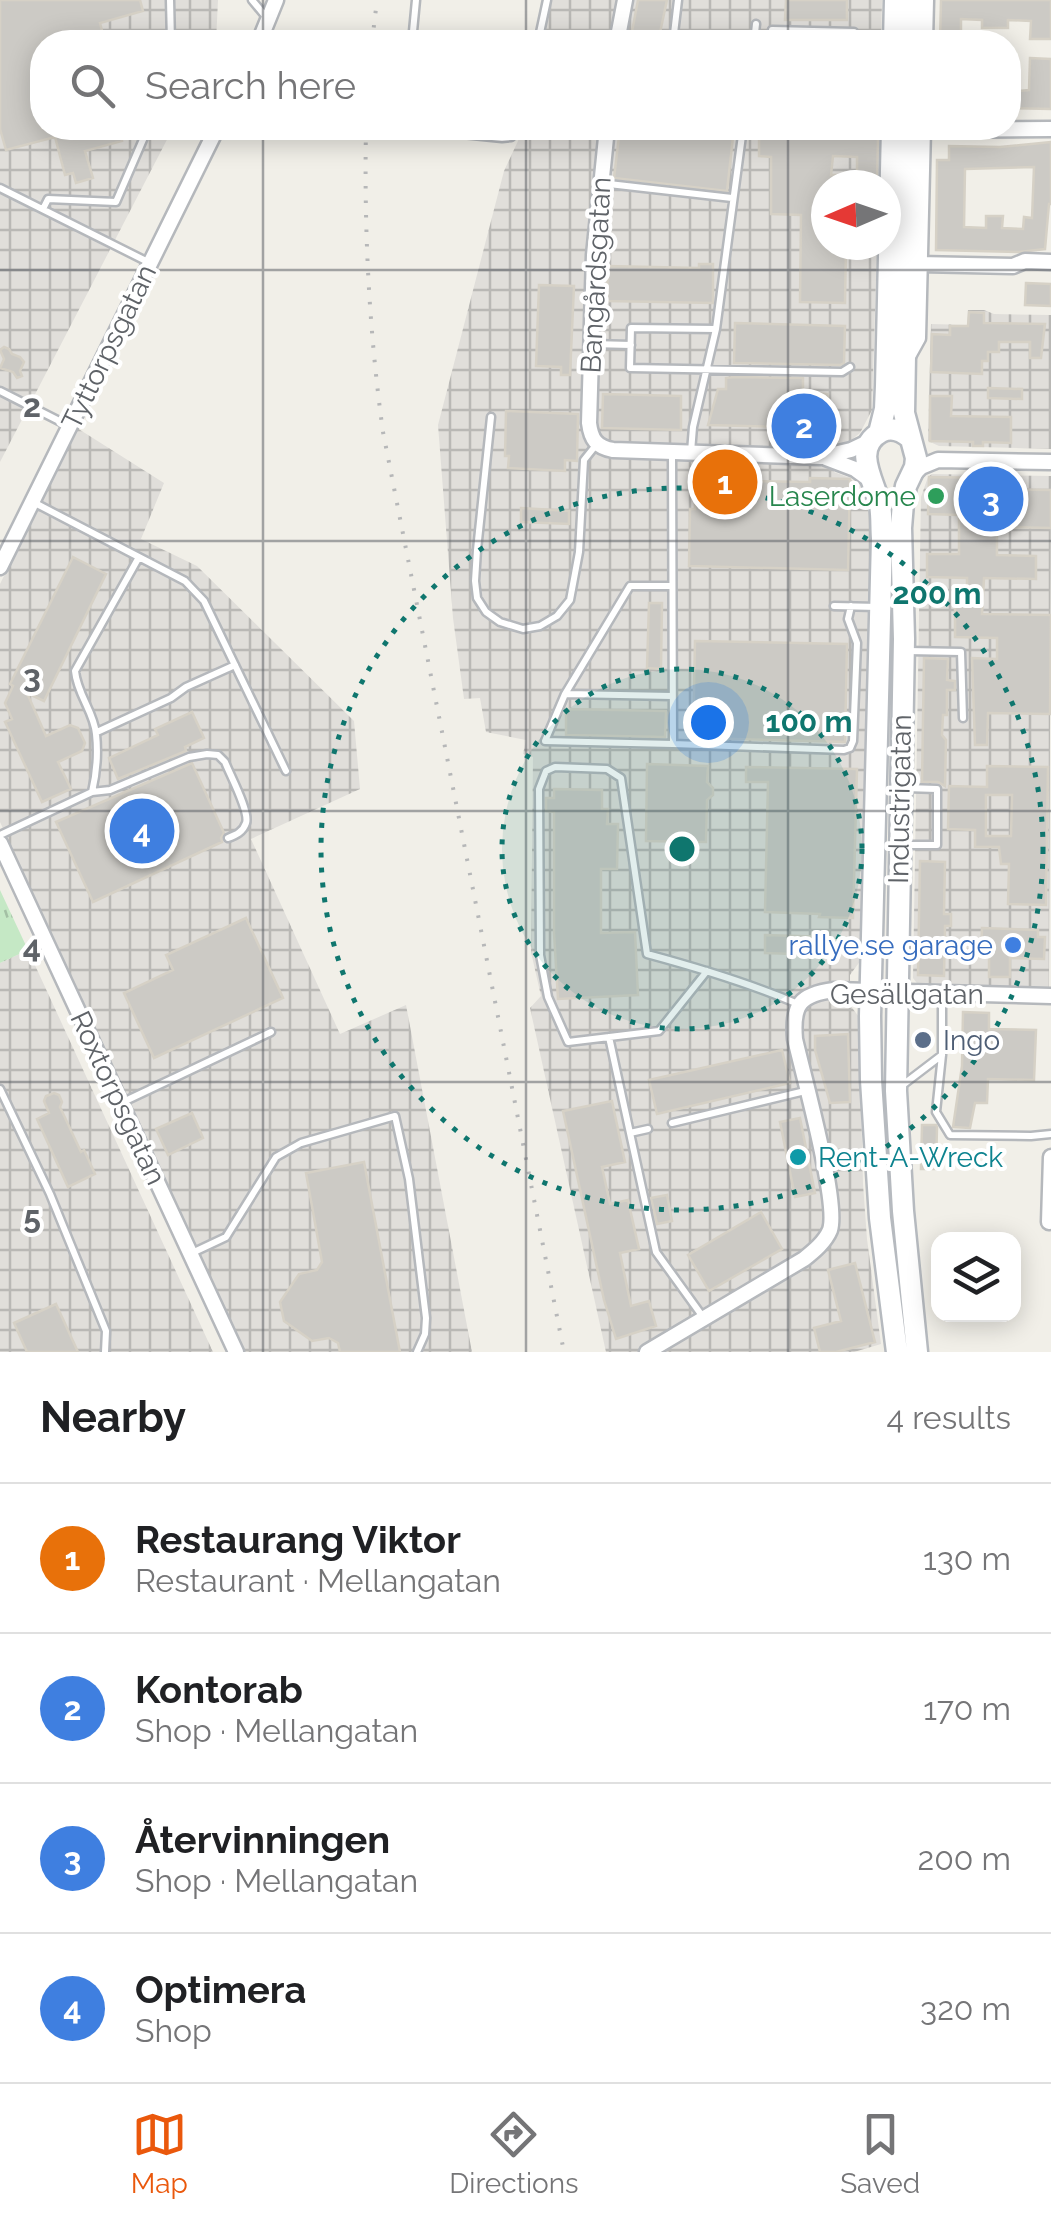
<!DOCTYPE html>
<html lang="en">
<head>
<meta charset="utf-8">
<style>
	body { margin:0; font-family:Raleway,sans-serif; background:#f2f2f2; color:#202124 }
	.controls { position:absolute; right:30px; bottom:30px; display:grid; overflow:hidden; border-radius:20px; box-shadow:0 5px 25px #0003 }
	.controls button { width:90px; height:90px; display:grid; place-items:center; padding:0; border:0; border-bottom:2px solid #e0e0e0; background:#fff; color:#202124; font:50px sans-serif }
	.compass { position:absolute; left:811px; top:170px; width:90px; height:90px; border-radius:50%; background:#fff; box-shadow:0 5px 25px #0003; rotate:268deg }
	.you { position:absolute; left:708px; top:722px; width:35px; height:35px; margin:-25px; border:8px solid #fff; border-radius:50%; background:#1a73e8; box-shadow:0 0 0 15px #1a73e833 }
	.badge { display:grid; place-items:center; width:65px; height:65px; border-radius:50%; background:#ea580c; color:#fff; font-size:32px; font-weight:700 }
	.pin { position:absolute; translate:-50% -50%; border:5px solid #fff; box-shadow:0 2px 10px #0006 }
	.list { margin:0; padding:0; list-style:none }
	h2 { display:flex; justify-content:space-between; align-items:center; height:130px; margin:0; padding:0 40px; font-size:42px }
	h2 small { font-size:32px; font-weight:400; color:#757577 }
	.list li { display:grid; grid-template-columns:65px 1fr auto; gap:30px; align-items:center; box-sizing:border-box; height:150px; padding:0 40px; border-top:2px solid #e0e0e0 }
	.list b { display:block; font-size:38px; white-space:nowrap }
	.list p { margin:0; font-size:32px; white-space:nowrap; color:#757577 }
	.list em { font-size:32px; font-style:normal; color:#757577 }
	.icon { flex:none; width:55px; height:55px; fill:none; stroke:currentColor; stroke-width:2; stroke-linecap:round; stroke-linejoin:round }
	.map { position:relative; flex:none; width:1051px; height:1352px; overflow:hidden }
	.search { position:absolute; background:#fff; box-shadow:0 5px 25px #0003; left:30px; right:30px; top:30px; height:110px; display:flex; align-items:center; gap:25px; box-sizing:border-box; padding:0 35px; border-radius:40px; color:#757577; font-size:38px }
	.sheet { height:730px; background:#fff }
	nav { display:flex; justify-content:space-around; align-items:center; box-sizing:border-box; height:140px; border-top:2px solid #e0e0e0; background:#fff; font-size:28px; color:#757577 }
	nav a { display:grid; justify-items:center; gap:5px }
	nav .on { color:#ea580c }
	.map>svg:first-child { display:block }
	.industrial { fill:url(#industrial-grid) }
	.grass { fill:url(#grass-tufts) }
	.building { fill:#cccac5; stroke:#d6d1c6; stroke-width:2.5; fill-rule:evenodd }
	.lines { fill:none; stroke-linecap:round; stroke-linejoin:round }
	.service-casing { stroke:#b5b8bc; stroke-width:11 }
	.minor-casing { stroke:#b5b8bc; stroke-width:19 }
	.secondary-casing { stroke:#b6babf; stroke-width:25 }
	.service { stroke:#fff; stroke-width:6 }
	.minor { stroke:#fff; stroke-width:14 }
	.secondary { stroke:#fff; stroke-width:20 }
	.rail { stroke:#b6b7b8; stroke-width:4; stroke-dasharray:2.5 12; stroke-linecap:butt }
	.grid { fill:none; stroke:#5f6368; stroke-width:2.5; stroke-opacity:0.55 }
	.ring { fill:none; stroke:#0f766e; stroke-width:5; stroke-dasharray:5 10 }
	.leisure-dot { fill:#2e9e5b; stroke:#fff; stroke-width:4 }
	.shop-dot { fill:#3f7fe0; stroke:#fff; stroke-width:4 }
	.service-dot { fill:#5c6f8a; stroke:#fff; stroke-width:4 }
	.culture-dot { fill:#0f9aa8; stroke:#fff; stroke-width:4 }
	.labels { text-anchor:middle; dominant-baseline:central; stroke-width:8; stroke-linejoin:round; paint-order:stroke }
	.street-label { font-size:28px; fill:#5f6368; stroke:#fff }
	.leisure-label { font-size:28px; fill:#27864d; stroke:#fff; text-anchor:end }
	.shop-label { font-size:28px; fill:#366cbe; stroke:#fff; text-anchor:end }
	.service-label { font-size:28px; fill:#4e5e75; stroke:#fff; text-anchor:start }
	.culture-label { font-size:28px; fill:#0d838f; stroke:#fff; text-anchor:start }
	.grid-label { font-size:32px; text-anchor:middle; font-weight:bold; fill:#5f6368; stroke:#fff; stroke-width:8; stroke-linejoin:round; paint-order:stroke }
	.centre { fill:#0f766e; stroke:#fff; stroke-width:5 }
	.ring-label { font-size:30px; text-anchor:middle; font-weight:bold; fill:#0f766e; stroke:#fff; stroke-width:8; stroke-linejoin:round; paint-order:stroke }
</style>
</head>
<body>
<div class="map">
<svg width="1051" height="1352" viewBox="0 0 1051 1352">
	<defs>
		<pattern id="industrial-grid" width="8" height="8" patternUnits="userSpaceOnUse" patternTransform="scale(2.5)"><rect width="8" height="8" fill="#e0deda"/><path d="M0 4h8M4 0v8" fill="none" stroke="#b9b8b5"/></pattern>
		<pattern id="grass-tufts" width="24" height="20" patternUnits="userSpaceOnUse" patternTransform="scale(2.5)"><rect width="24" height="20" fill="#c5e8c5"/><path d="M3 7l-1-3M5 7V3M7 7l1-3M15 17l-1-3M17 17v-4M19 17l1-3" fill="none" stroke="#a3c0a4"/></pattern>
	</defs>
	<rect width="100%" height="100%" fill="#f1efe8"/>
	<path class="industrial" d="M0,0h218l-2,42h-174v86h131l-173,334z
		M541,0h341l-1,42h-345z
		M524,128h355l-1,57h-52v60h51l-5,165 -12,23 -10,8 -15,4 -1,27 16,6 8,9 13,30 -10,443 -11,15v30l9,12 4,167 4,55 14,105 -27,8h-248l-76,-344 11,-12 -10,-44 2,-195 -10,-3 3,-14 -40,-8 -6,-34 -16,1 -11,-81 -15,-193 66,-254z
		M968,310h16l10,4 57,1v134l-112,-3 -11,-5 3,-117 36,1z
		M77,428l87,55 -23,56 56,27 157,155 6,68 -109,50 89,195 66,-29 66,347h-227l-245,-530v-238z
		M932,474l119,2 -2,514 -130,-4 -6,-8 8,-481 7,-20z
		M28,950l185,402h-213v-389z"/>
	<path class="grass" d="M0,890l28,60 -28,13z"/>
	<path class="building" d="M0,0h140l3,11 -43,12 5,19h-63v86h76l4,13 -37,10 8,27 -17,5 -3,-10 -8,2 -10,-38 -49,13 -6,-21z
		M638,0h29l-9,42h-28z
		M786,0h61v20h-62z
		M941,0h110v39h-21l1,-18 -23,-1v8h-26v-8l-21,-1v23h-21z
		M1030,58l21,1v50l-43,-1v-16l21,-2z
		M620,128h114l-7,63 -113,-13z
		M759,135l119,3 -1,47h-51v60h20l-1,58 -45,-1 1,-87 -30,-1v-57l-12,-1zM833,156l24,1v18h-26z
		M1051,142v62h-2l-4,45 -26,3 -83,-2 1,-90h12v-14l51,1zM1034,167l-2,51 -8,-1 -1,12 -21,-1 1,-12h-17v12l-22,-1 1,-58z
		M699,264h14v39l-106,-2 1,-35 91,2z
		M1026,283l25,1v22l-26,-1z
		M539,285l35,1 -4,89h-9v-8l-25,-1z
		M969,312l15,1v10l61,1 -4,34h-11v-16h-31v10h-11v9h-6v13l-51,-2 1,-38 18,1v-9h18z
		M735,323l110,3 -1,37 -4,2 -106,-2z
		M4,347l5,2 3,5 8,3 4,5 -4,9 2,5 -5,2 -4,-6 -13,-4 4,-9 -4,-9z
		M734,377l69,1v15l25,1 -2,44 -46,-2 1,-9 -73,-2 10,-36h8v-11z
		M988,388l34,1v10l-34,-1z
		M603,394l78,2v34l-79,-2z
		M930,396h22l-1,20 60,1v26l-28,-1v4h-10v-4l-43,-1z
		M506,411l72,3 -1,47 -12,-1v11l-57,-3 1,-12h-4z
		M695,474l55,2v5l60,1v-4l40,1 -2,91 -159,-4 1,-57h5z
		M929,477l65,1v11l57,1v38l-54,-1v28l39,1v23l-52,-1 -2,36 69,1 -1,99 -62,-1 -1,32h-12l-3,-87 25,1v-21l-42,-1v-33l12,1v-27l-40,-1v-23h32v-39l-31,-1z
		M521,508l48,3v13l-48,-2z
		M73,557l33,17 -62,127 -17,-8 19,43 24,-11 8,3 7,15 -3,8 -24,11 13,27 -29,13 -37,-80 7,-3 -7,-16 8,-17 -3,-2z
		M649,603h13l-1,66 -14,-1z
		M695,641l152,3 -2,98 -152,-4z
		M924,658l24,1 -1,21 8,1v9h-8v25h-4l-1,20 4,5 -1,46 -7,-4h-16z
		M566,709l100,2 -1,26 -99,-2z
		M192,712l12,26 -19,9 1,4 -68,28 -9,-21 49,-23 -3,-6z
		M192,763l32,70 -3,5 1,4 -129,60 -37,-80z
		M647,764l61,2 -1,16 6,6v7l-6,5 -1,42 -60,-1z
		M987,766l61,1 -2,138 -38,-1 1,-40h-8l-2,-17h-24v-17l-27,-1 1,-43 38,1zM986,795h26l-1,41h-25z
		M746,767l111,2 -4,149 -34,-1 1,-3 -55,-2 3,-130h-22z
		M554,789l48,1v19h6l-1,15h11l-1,45h-16v64l34,-1 3,63 -80,4 -4,-66v-121l-8,-1v-13h8z
		M920,861l25,1 -1,52h7v12h-6l-1,50 -26,-1z
		M246,918l37,80 -129,60 -30,-65 49,-23 -7,-15z
		M982,928l56,2v7h7l-1,22 -34,-1v19h-21v-24h-8z
		M765,935l63,2 -1,18 -62,-2z
		M963,1012l26,1v16l47,1 -2,50 -46,-1 -1,24h-12l-5,25 -17,-1 9,-61z
		M848,1034l2,68 -20,1 -15,-53v-14z
		M782,1050l8,33 -133,31 -8,-34z
		M54,1093l5,2 3,7 -2,5 21,45 3,-2 11,24 -27,13 -31,-68 12,-6 -5,-12 2,-5z
		M612,1101l13,61 -23,5 8,37 18,-4 11,49 -19,4 11,53 18,-5 7,25 -40,13 -12,-39 -41,-189z
		M192,1113l11,25 -35,17 -12,-26z
		M800,1118l15,75 -20,4 -15,-75z
		M922,1125h14l1,2 -1,42h-15z
		M364,1162l36,190h-60l-2,-9 -9,-5 -17,3 -28,-20 -4,-19 19,-28 18,-4 5,-8 -16,-89z
		M667,1195l5,26 -15,3 -6,-26z
		M761,1212l21,37 -73,42 -21,-36z
		M855,1263l20,79 -39,10h-16l-6,-24 27,-7 -13,-51z
		M56,1304l22,48h-51l-13,-29z"/>
	<g class="lines">
		<g class="service-casing">
			<path id="service" d="M170,0l1,42
				M252,0l15,18
				M772,30l82,2v10
				M412,42l4,-42
				M538,42l9,-42
				M673,42l5,-42
				M754,42l2,-18
				M403,128l99,10 9,-1 9,-9
				M600,183l132,15
				M0,188l150,75
				M43,209l5,-10 68,3 32,-74
				M716,329l-85,-1 -1,40 212,4 8,-5
				M592,344l39,1
				M0,391l69,35
				M491,417l-14,133 -2,31 2,17 9,14 14,10 23,7 17,-3 17,-10 13,-16 9,-48 5,-92 12,-15
				M691,452l2,-25 23,-98 27,-201
				M672,453l1,291 -128,-3 20,-47 65,-108h42
				M33,502l152,79 19,20 82,170
				M834,606l44,1
				M908,651l53,1 2,66
				M567,694l105,2
				M97,732l74,-34 15,-11 49,-22
				M673,744l171,6 6,-2 3,-7 4,-98 -9,-24 3,-13
				M92,792c4,-17 6,-40 4,-58 -2,-22 -19,-40 -21,-63l64,-114
				M0,835l92,-43 18,-2 79,-33 18,-3 11,1 7,7c5,13 25,50 21,61 -3,9 -10,12 -18,15
				M906,845h31v-56l-31,-1
				M707,971l-48,60 -91,11 -20,-45 -8,-42 -1,-166 7,-18 9,-4 52,2 14,9 26,176c52,14 102,29 151,50
				M942,994v61l-6,57 14,23 81,1 20,-2
				M609,1037l47,215 47,65
				M900,1087l42,-32
				M0,1089l50,105 56,137 -1,21
				M121,1103l150,-71
				M672,1123l133,-32
				M630,1133l18,-4
				M192,1253l34,-16 50,-80 25,-14 94,-27 14,63 17,139 -1,16 -8,18"/>
		</g>
		<g class="minor-casing">
			<path id="minor" d="M259,42l17,-42
				M617,42l8,-42
				M925,42l1,-42
				M607,128l-13,127 -5,168c2,16 7,24 24,27l208,7 30,-7 21,-10
				M923,130l128,-1
				M919,264l94,2 12,-5 26,1
				M908,356l10,-18 5,-210
				M826,458l29,11 15,11
				M912,476l9,-9 17,-7 113,2
				M0,567l217,-439
				M0,843l236,509
				M1049,1222l2,-65
				M647,1352l157,-93c10,-8 21,-17 26,-29 9,-27 -27,-156 -35,-191 -3,-34 5,-45 39,-49l217,6"/>
		</g>
		<g class="secondary-casing">
			<path id="secondary" d="M894,42l1,-42
				M911,42l1,-42
				M909,128l-5,285 12,45 -1,9 -9,19 -3,17 -2,25 3,111 -8,452 7,120 14,141
				M879,433l6,-24 1,-23 6,-258
				M897,1352l-17,-134 -9,-138 -1,-64 12,-478c-1,-11 0,-22 -2,-33 -5,-22 -29,-57 1,-73 11,-6 21,-1 29,6"/>
		</g>
		<use href="#service" class="service"/>
		<use href="#minor" class="minor"/>
		<use href="#secondary" class="secondary"/>
		<path class="rail" d="M372,42l5,-42
			M366,128c-2,102 3,203 17,304l181,920"/>
	</g>
	<path class="grid" d="M263,0v42M526,0v42M788,0v42M263,128v1224M526,128v1224M788,128v1224M0,270h1051M0,541h1051M0,811h1051M0,1082h1051"/>
	<circle cx="682" cy="849" r="180" fill="#0f766e" fill-opacity=".12"/>
	<g class="ring">
		<circle cx="682" cy="849" r="180"/>
		<circle cx="682" cy="849" r="361"/>
	</g>
	<circle class="leisure-dot" cx="936" cy="496" r="10"/>
	<circle class="shop-dot" cx="1013" cy="945" r="10"/>
	<circle class="service-dot" cx="923" cy="1040" r="10"/>
	<circle class="culture-dot" cx="798" cy="1157" r="10"/>
	<g class="labels">
		<g class="street-label">
			<text transform="translate(596 275) rotate(-87)">Bangårdsgatan</text>
			<text transform="translate(109 347) rotate(-64)">Tyttorpsgatan</text>
			<text transform="translate(900 799) rotate(-89)">Industrigatan</text>
			<text x="907" y="994">Gesällgatan</text>
			<text transform="translate(118 1098) rotate(65)">Roxtorpsgatan</text>
		</g>
		<g class="leisure-label">
			<text x="916" y="496">Laserdome</text>
		</g>
		<g class="shop-label">
			<text x="993" y="945">rallye.se garage</text>
		</g>
		<g class="service-label">
			<text x="943" y="1040">Ingo</text>
		</g>
		<g class="culture-label">
			<text x="818" y="1157">Rent-A-Wreck</text>
		</g>
	</g>
	<g class="grid-label">
		<text x="32" y="417">2</text>
		<text x="32" y="687">3</text>
		<text x="32" y="958">4</text>
		<text x="32" y="1228">5</text>
	</g>
	<circle cx="682" cy="849" r="15" class="centre"/>
	<g class="ring-label">
		<text x="937" y="604">200 m</text>
		<text x="809" y="732">100 m</text>
	</g>
</svg>
<div class="controls">
<button><svg class="icon" aria-label="layers" viewBox="0 0 24 24"><path d="M12 4l9 5-9 5-9-5zM3 14l9 5 9-5"/></svg></button>
</div>
<svg class="compass" viewBox="-18 -18 36 36"><path d="M0-13l5 13h-10z" fill="#e53935"/><path d="M0 13l5-13h-10z" fill="#757577"/></svg>
<div class="you"></div>
<div class="pin badge" style="left:725px;top:482px;background:#e8710a">1</div>
<div class="pin badge" style="left:804px;top:426px;background:#3f7fe0">2</div>
<div class="pin badge" style="left:991px;top:499px;background:#3f7fe0">3</div>
<div class="pin badge" style="left:142px;top:831px;background:#3f7fe0">4</div>
<div class="search"><svg class="icon" aria-label="search" viewBox="0 0 24 24"><circle cx="10" cy="10" r="6"/><path d="M15 15l6 6"/></svg>Search here</div>
</div>
<section class="sheet">
<h2>Nearby<small>4 results</small></h2>
<ul class="list">
<li><span class="badge" style="background:#e8710a">1</span><div><b>Restaurang Viktor</b><p>Restaurant · Mellangatan</p></div><em>130 m</em></li>
<li><span class="badge" style="background:#3f7fe0">2</span><div><b>Kontorab</b><p>Shop · Mellangatan</p></div><em>170 m</em></li>
<li><span class="badge" style="background:#3f7fe0">3</span><div><b>Återvinningen</b><p>Shop · Mellangatan</p></div><em>200 m</em></li>
<li><span class="badge" style="background:#3f7fe0">4</span><div><b>Optimera</b><p>Shop</p></div><em>320 m</em></li>
</ul>
</section>
<nav>
<a class="on"><svg class="icon" aria-label="map" viewBox="0 0 24 24"><path d="M3 6l6-2 6 2 6-2v14l-6 2-6-2-6 2zM9 4v14M15 6v14"/></svg>Map</a>
<a><svg class="icon" aria-label="directions" viewBox="0 0 24 24"><path d="M12 3l9 9-9 9-9-9zM9 14v-3h6M13 9l2 2-2 2"/></svg>Directions</a>
<a><svg class="icon" aria-label="saved" viewBox="0 0 24 24"><path d="M7 4h10v16l-5-4-5 4z"/></svg>Saved</a>
</nav>
</body>
</html>
